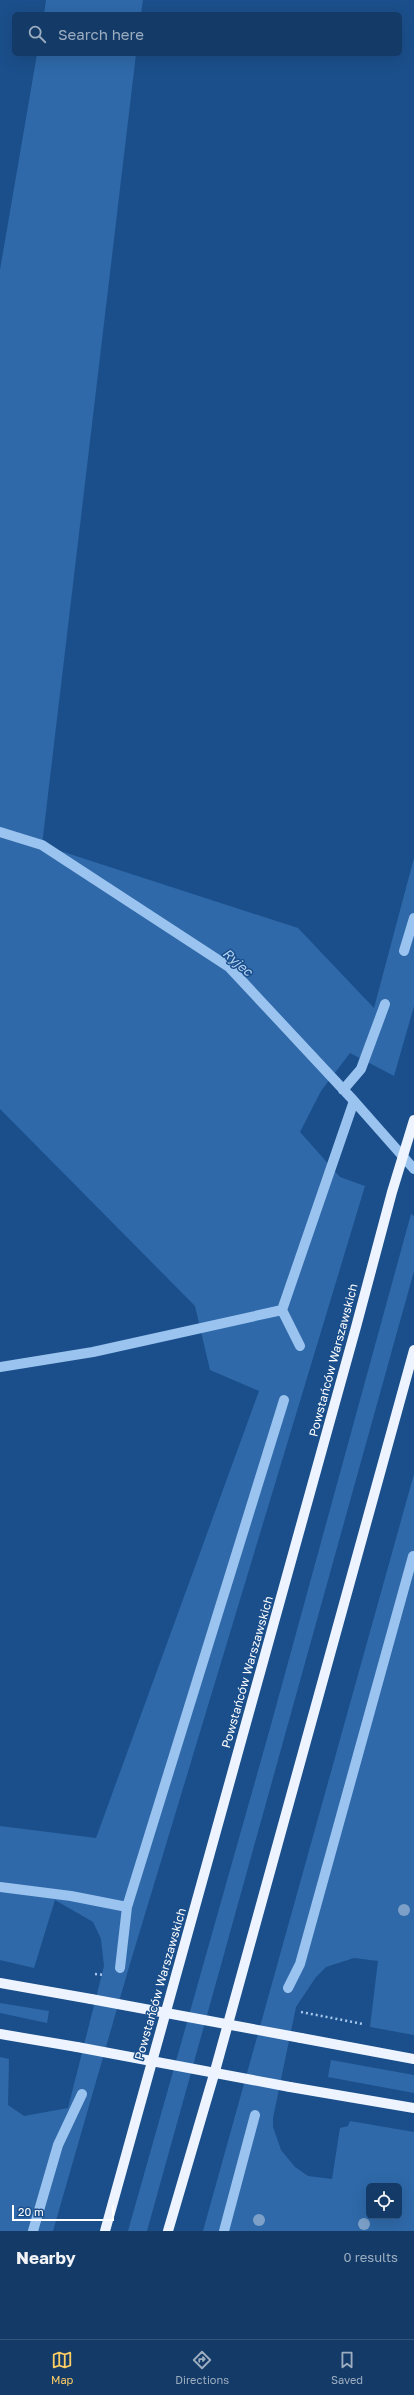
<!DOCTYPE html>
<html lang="en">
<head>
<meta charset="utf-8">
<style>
	body { margin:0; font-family:"Golos Text",sans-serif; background:#214671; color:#f1f3f6 }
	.controls { position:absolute; right:12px; bottom:12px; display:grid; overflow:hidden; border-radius:6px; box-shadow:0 4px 16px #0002 }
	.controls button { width:36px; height:36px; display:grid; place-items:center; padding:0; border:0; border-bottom:1px solid #33557c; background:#143b68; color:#f1f3f6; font:20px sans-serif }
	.scale { position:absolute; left:12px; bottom:10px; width:102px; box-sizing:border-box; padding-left:4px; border:2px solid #fff; border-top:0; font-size:11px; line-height:14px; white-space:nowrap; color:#fff; -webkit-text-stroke:3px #1b4f8b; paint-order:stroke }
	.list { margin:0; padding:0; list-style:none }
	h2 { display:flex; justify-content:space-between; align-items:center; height:52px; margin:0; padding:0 16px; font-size:17px }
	h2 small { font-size:13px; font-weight:400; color:#9dadc0 }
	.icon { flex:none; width:22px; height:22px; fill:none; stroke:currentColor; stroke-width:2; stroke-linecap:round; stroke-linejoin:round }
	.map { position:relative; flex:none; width:414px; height:2231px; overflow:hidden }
	.search { position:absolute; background:#143b68; box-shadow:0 4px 16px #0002; left:12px; right:12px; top:12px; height:44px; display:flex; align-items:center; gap:10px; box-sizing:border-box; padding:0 14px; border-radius:6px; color:#9dadc0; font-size:15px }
	.sheet { height:108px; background:#143b68 }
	nav { display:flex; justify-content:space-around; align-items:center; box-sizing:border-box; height:56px; border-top:1px solid #33557c; background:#143b68; font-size:11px; color:#9dadc0 }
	nav a { display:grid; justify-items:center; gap:2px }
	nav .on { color:#fecd64 }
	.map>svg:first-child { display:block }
	.green { fill:#2f69a9; fill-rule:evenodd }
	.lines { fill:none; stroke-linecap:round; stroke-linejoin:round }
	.stream { stroke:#9ac3ef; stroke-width:10 }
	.path { stroke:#a7c8ed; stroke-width:2.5; stroke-dasharray:2 3; stroke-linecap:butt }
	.primary { stroke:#edf4ff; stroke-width:10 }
	.primary-bridge { stroke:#edf4ff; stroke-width:10 }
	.tree { fill:#7ca0c8 }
	.labels { text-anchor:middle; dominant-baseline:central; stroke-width:3; stroke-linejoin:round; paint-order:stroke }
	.street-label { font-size:12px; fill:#fff; stroke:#1b4f8b }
	.water-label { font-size:13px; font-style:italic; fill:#b3d2f4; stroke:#1b4f8b }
</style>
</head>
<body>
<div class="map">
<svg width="414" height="2231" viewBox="0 0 414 2231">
	<rect width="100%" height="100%" fill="#1b4f8b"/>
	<path class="green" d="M46,0h97l-2,14h-97z
		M37,54h99l-94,791 256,83 76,80 40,-150v148l-20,70 -44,-23 -29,38 -21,41 40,45 25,9 -236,781 -76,264h-53v-174l9,2 -1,46 16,11 44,-8 36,-142 -3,-27 -8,-17 -38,-22 -21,68 -34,-8v-134l96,12 163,-447 -49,-21 -15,-64 -195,-197v-839z
		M411,1214l3,2v55l-267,960h-19l141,-499z
		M414,1474v561l-44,-8 8,-66 -24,-3 -28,9 -10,10 -20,30 -23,111v9l8,23 14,17 13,9 24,3 8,-51 8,-2 2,-5 64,11v99h-211zM369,2186h30v30h-30z
		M0,2003l49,8 -2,12 -47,-10z
		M331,2060l83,15v18l-86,-16z"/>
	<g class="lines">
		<path class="stream" d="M0,832l42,13 187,122 125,134 60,68
			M404,951l10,-33
			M343,1090l18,-21 24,-65
			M282,1310l18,36
			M0,1367l93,-15 189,-42 72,-209
			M0,1887l71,9 56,11
			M120,1968l7,-61 157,-507
			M288,1988l12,-24 113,-408
			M33,2231l25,-86 24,-51
			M224,2231l31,-116"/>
		<path class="path" d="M95,1974l10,1
			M301,2012l62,12"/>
		<path class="primary" d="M0,1983l91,16
			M0,2034l77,13
			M301,2038l113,21
			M290,2087l124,21
			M105,2231l251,-904 36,-135 22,-72
			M168,2231l47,-160 199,-721"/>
		<path class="primary-bridge" d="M91,1999l210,39
			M77,2047l213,40"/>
	</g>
	<g class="tree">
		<circle cx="404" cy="1910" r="6"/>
		<circle cx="259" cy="2220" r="6"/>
		<circle cx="364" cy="2224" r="6"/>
	</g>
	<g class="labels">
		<g class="street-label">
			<text transform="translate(333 1360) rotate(-75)">Powstańców Warszawskich</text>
			<text transform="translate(247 1672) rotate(-74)">Powstańców Warszawskich</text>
			<text transform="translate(160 1984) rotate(-74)">Powstańców Warszawskich</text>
		</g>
		<g class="water-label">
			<text transform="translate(238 962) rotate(41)">Ryjec</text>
		</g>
	</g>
</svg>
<div class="controls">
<button><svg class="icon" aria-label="locate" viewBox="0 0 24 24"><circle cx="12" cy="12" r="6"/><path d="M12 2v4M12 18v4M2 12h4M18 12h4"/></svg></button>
</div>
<div class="scale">20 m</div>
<div class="search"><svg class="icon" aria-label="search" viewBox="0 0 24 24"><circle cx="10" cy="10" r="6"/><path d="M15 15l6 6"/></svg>Search here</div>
</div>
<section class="sheet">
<h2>Nearby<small>0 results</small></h2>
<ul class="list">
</ul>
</section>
<nav>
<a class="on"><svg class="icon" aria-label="map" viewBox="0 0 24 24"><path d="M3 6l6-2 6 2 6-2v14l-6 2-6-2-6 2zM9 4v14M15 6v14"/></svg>Map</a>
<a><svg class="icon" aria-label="directions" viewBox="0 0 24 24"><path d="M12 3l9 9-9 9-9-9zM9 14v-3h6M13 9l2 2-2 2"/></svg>Directions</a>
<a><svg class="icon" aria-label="saved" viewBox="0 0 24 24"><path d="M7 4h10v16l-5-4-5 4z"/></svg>Saved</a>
</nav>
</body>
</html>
